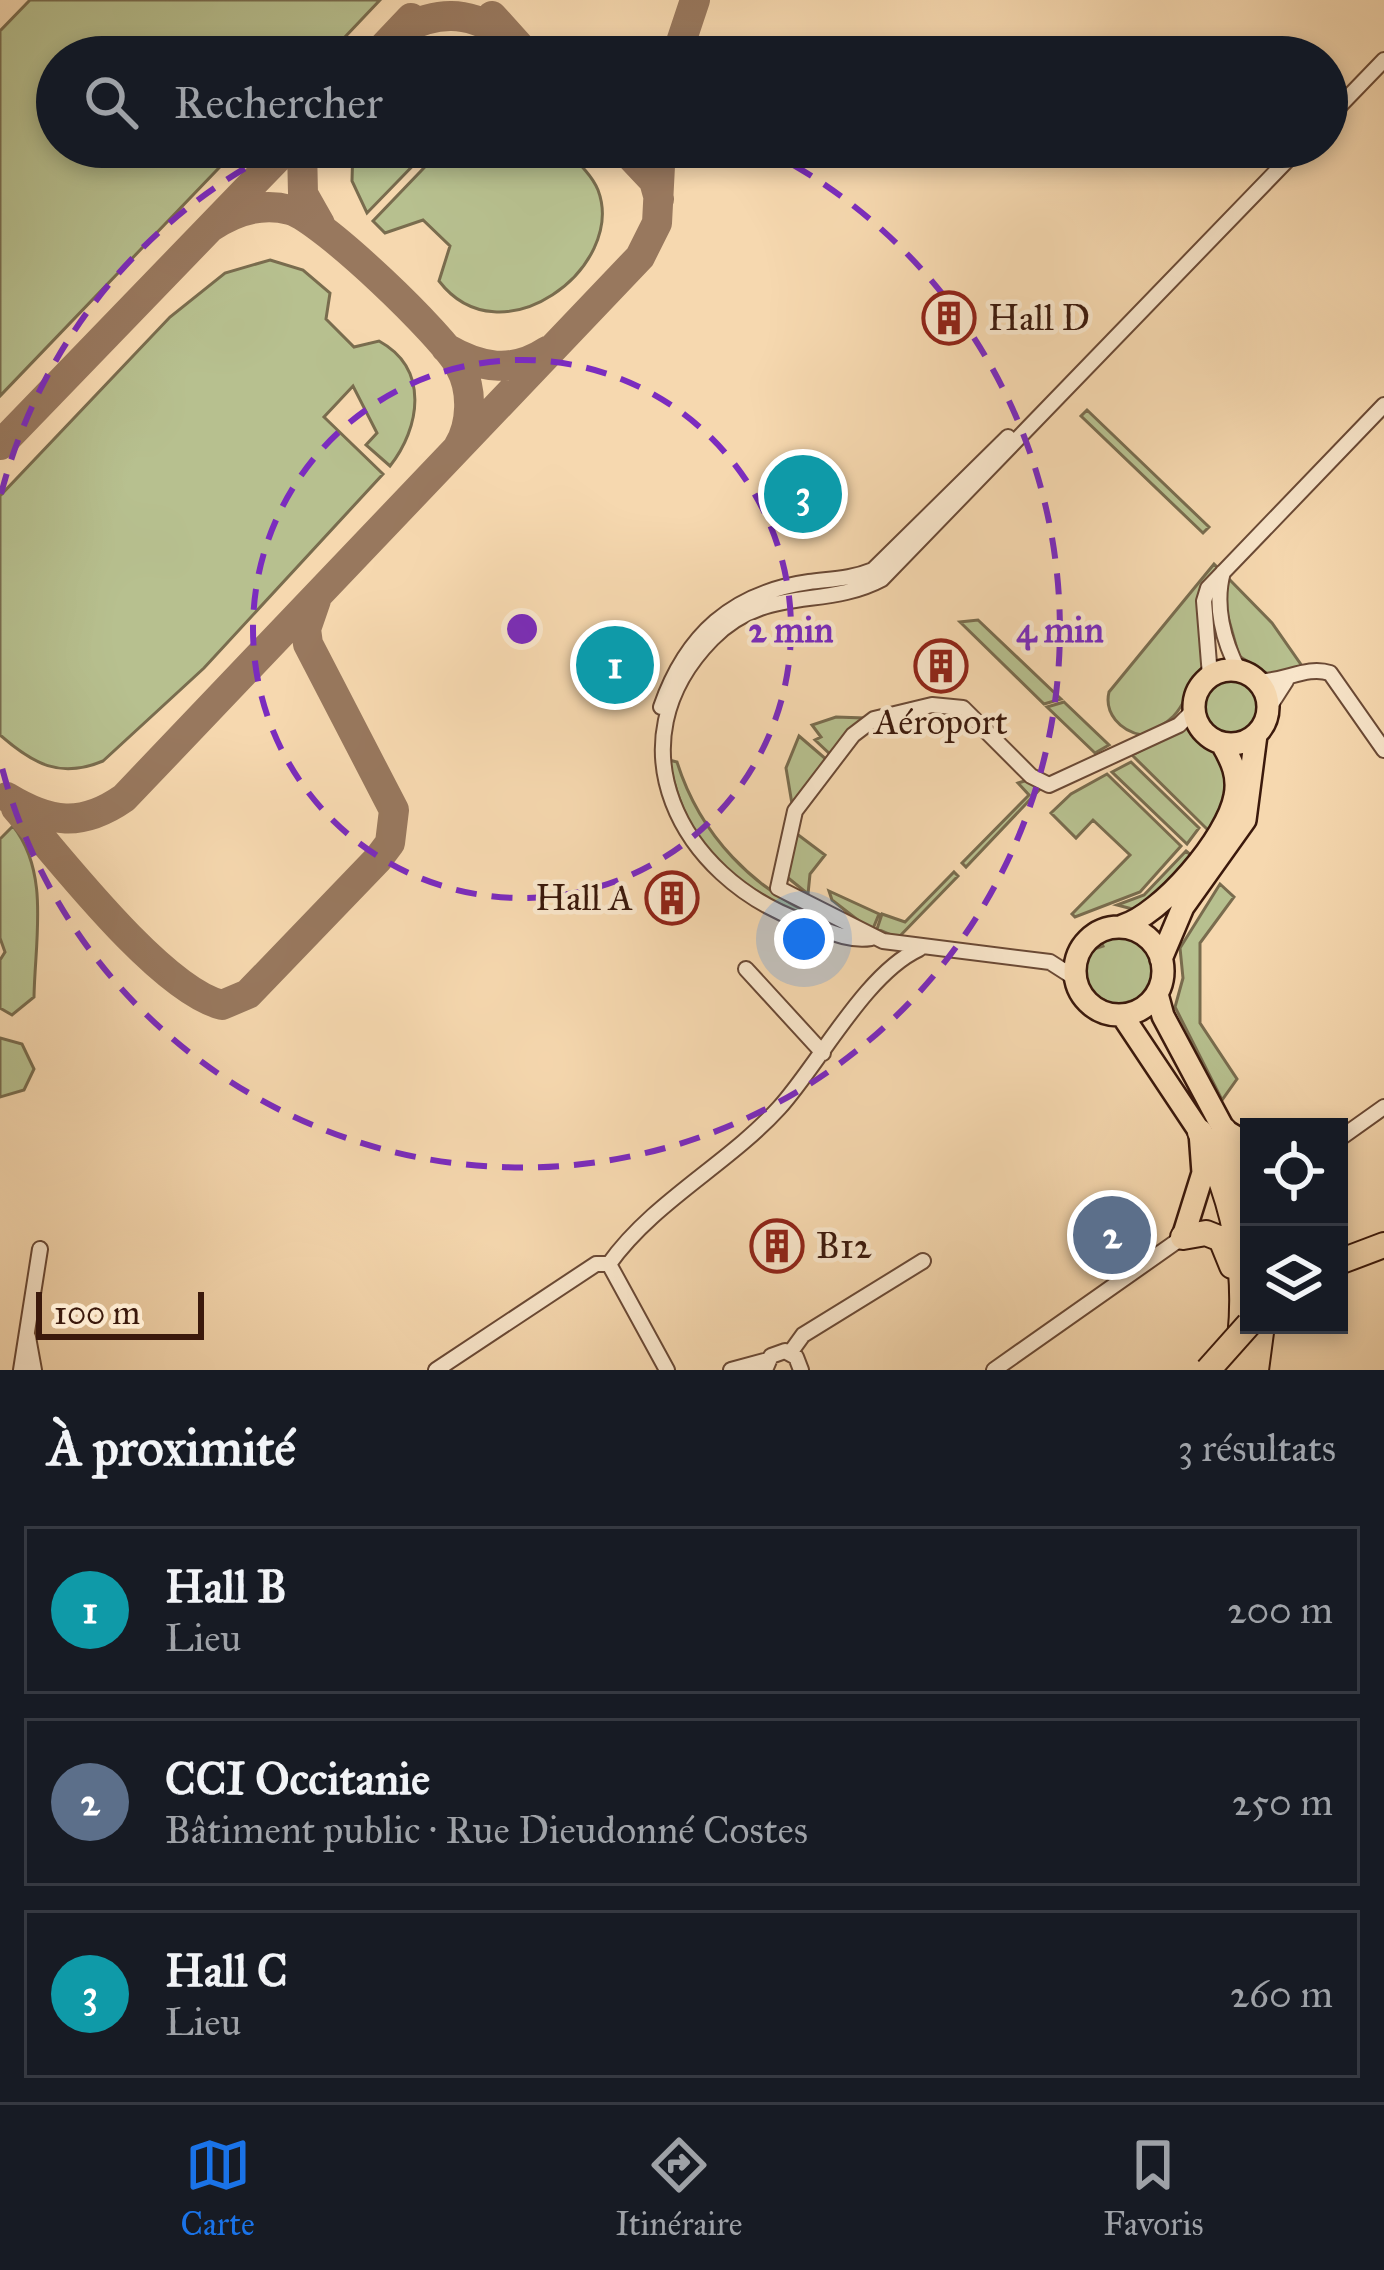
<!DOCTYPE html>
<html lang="fr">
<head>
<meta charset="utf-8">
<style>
	body { margin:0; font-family:"IM FELL Great Primer",serif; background:#20242c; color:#f1f3f6 }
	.controls { position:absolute; right:36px; bottom:36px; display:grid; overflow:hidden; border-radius:0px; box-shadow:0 6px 18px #0003 }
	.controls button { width:108px; height:108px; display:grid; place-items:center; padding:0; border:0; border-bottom:3px solid #363941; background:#171b24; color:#f1f3f6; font:60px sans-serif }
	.scale { position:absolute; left:36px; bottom:30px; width:168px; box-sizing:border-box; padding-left:12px; border:6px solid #3b190c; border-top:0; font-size:33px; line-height:42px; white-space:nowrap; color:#3b190c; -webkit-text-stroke:9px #f9e6cb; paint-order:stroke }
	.you { position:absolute; left:804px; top:939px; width:42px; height:42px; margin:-30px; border:9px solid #fff; border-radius:50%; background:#1a73e8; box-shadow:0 0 0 18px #1a73e833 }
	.badge { display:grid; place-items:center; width:78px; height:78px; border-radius:50%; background:#1a73e8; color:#fff; font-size:39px; font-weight:700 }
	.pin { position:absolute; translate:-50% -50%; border:6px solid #fff; box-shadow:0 3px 12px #0006 }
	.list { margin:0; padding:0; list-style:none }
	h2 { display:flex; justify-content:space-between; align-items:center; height:156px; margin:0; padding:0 48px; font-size:51px }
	h2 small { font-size:39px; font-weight:400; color:#9ea1a6 }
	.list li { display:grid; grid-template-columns:78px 1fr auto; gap:36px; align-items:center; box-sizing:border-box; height:168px; margin:0 24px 24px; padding:0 24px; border:3px solid #363941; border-radius:0px }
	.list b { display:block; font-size:45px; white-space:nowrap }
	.list p { margin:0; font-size:39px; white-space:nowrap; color:#9ea1a6 }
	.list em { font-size:39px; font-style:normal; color:#9ea1a6 }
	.icon { flex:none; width:66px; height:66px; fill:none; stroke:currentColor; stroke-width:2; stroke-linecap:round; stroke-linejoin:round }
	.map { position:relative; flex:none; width:1384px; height:1370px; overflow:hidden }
	.search { position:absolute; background:#171b24; box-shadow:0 6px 18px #0003; left:36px; right:36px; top:36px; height:132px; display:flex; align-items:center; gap:30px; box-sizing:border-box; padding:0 42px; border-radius:66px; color:#9ea1a6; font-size:45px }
	.sheet { height:732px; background:#171b24 }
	nav { display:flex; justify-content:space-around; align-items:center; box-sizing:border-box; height:168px; border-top:3px solid #363941; background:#171b24; font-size:33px; color:#9ea1a6 }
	nav a { display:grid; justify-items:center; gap:6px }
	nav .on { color:#1a73e8 }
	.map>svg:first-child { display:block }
	.green { fill:#b7c08f; stroke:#796c4e; stroke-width:3 }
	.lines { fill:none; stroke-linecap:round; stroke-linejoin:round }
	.taxiway { stroke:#98785e; stroke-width:30 }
	.street-casing { stroke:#6a4935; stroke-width:18 }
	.primary-casing { stroke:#3b190c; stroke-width:26 }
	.highway-casing { stroke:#3b190c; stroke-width:28 }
	.street { stroke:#f9e6cb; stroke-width:14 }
	.primary { stroke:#f6d8af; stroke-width:21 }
	.highway { stroke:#f6d8af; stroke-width:24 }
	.highway-bridge-casing { stroke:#3b190c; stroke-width:28; stroke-linecap:butt }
	.highway-bridge { stroke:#f6d8af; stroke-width:24 }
	.ring { fill:none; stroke:#7b2cbf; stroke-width:6; stroke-dasharray:21 15 }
	.labels { text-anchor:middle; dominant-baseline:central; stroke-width:9; stroke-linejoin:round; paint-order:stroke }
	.poi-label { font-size:36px; fill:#3b190c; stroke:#f9e6cb; text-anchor:start }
	.centre { fill:#7b2cbf; stroke:#f9e6cb; stroke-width:6 }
	.ring-label { font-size:36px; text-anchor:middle; font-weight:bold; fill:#7b2cbf; stroke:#f9e6cb; stroke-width:9; stroke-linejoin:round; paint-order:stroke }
</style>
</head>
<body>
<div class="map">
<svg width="1384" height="1370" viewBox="0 0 1384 1370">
	<rect width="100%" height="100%" fill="#f6d8af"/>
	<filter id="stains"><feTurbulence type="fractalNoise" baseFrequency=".00167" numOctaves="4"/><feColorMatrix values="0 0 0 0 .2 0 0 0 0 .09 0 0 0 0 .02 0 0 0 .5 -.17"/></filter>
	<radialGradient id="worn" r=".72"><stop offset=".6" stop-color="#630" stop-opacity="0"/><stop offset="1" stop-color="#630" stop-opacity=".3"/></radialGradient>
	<path class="green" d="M30,0h350l-54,57h-269v90h182l-239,249v-365z
		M353,147h78l-64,66 -15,-32z
		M444,147h118c13,13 29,26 36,43 29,77 -97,172 -159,91l11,-35 -27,-26 -38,13 -12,-12z
		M270,260l33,10 27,23 -4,26 28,28 25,-6c51,28 41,87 11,125l-24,-21 11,-12 -24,-47 -29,31 59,57 -179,194 -101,93c-43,18 -70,3 -103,-26v-239l170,-179 55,-44z
		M1087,410l122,117 -6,6 -122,-117z
		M1214,564l5,5 -20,32 5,65c-25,36 -17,51 -62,69 -22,-4 -38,-22 -33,-43z
		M1228,578l44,45 30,43 -31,10 -32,-20 -16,-57z
		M978,620l83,79 -17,5 -84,-82z
		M1203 707a28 28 0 1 1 56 0a28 28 0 1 1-56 0Z
		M1064,702l45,43 -14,8 -48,-46z
		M836,717l27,1 -32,37 -16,-15 6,-3 -9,-12z
		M1188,727l27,24 16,32 -21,49 -78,-77z
		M799,736l28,24 -35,44 -6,-36z
		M669,760l8,2c23,73 76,128 147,158l-2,6c-83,-40 -135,-70 -153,-166z
		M1131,762l68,66 -12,16 -75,-72z
		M1107,774l74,72 -41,46 -65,25 -3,-3 58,-59 -37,-35 -17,18 -25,-25 20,-19z
		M1028,780l13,8 -75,79 -4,-4 67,-68 -11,-12z
		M13,826c37,47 22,113 21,171l-22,18 -12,-7v-48l5,-8 -5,-14v-99z
		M793,831l32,24 -15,19 -2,20 -21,-17z
		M1186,851l6,5 -48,56 -27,-7 27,-10z
		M954,872l4,4 -60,62 -21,-9 5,-15 23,8z
		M1220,884l14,13 -34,46v80l37,56 -15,21 -47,-93 8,-29 -3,-30z
		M829,891l50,23 -7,17 -40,-31z
		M1122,935l24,13 8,26 -13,24 -26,8 -24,-13 -8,-26 8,-17 12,-4 -2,-5z
		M0,1038l22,6 12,25 -10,21 -24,7z"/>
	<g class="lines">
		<path class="taxiway" d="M492,16l37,41
			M400,30c38,-19 65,-19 102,2
			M374,57l37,-39
			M676,57l19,-57
			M302,147l1,47 17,30
			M622,147l32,34 5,18
			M211,227c24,-16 50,-25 79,-17 32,9 154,126 170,157 13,23 12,58 -2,80
			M446,348c34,20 66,26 101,3
			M0,445l288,-298
			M7,797c43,26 74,31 117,1l516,-541 17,-34 4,-76
			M16,808c43,50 145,182 206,197l26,-11 130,-135 12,-16 4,-33 -86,-166 -2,-15 10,-29"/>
		<g class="street-casing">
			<path id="street" d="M1327,119l57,-59
				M1223,572c-9,33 0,69 16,99
				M1210,676l-6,-75 4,-13 176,-183
				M1257,681c26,2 49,-16 73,-8l54,77
				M661,707c25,-72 71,-114 148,-125 23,-3 42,-3 64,-12l135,-133
				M1268,709l18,-28
				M871,938c-24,4 -47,-9 -70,-17 -121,-44 -191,-178 -89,-282 54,-55 112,-29 170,-60l418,-432
				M746,969l77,84
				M1075,978l-25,-16 -167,-21 -105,-53 17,-77 58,-76 21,-16 58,-14 31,3 68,68 18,9 130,-60 15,-15
				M1339,1139l45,-32
				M609,1264l58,106
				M28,1337l6,33
				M790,1353l13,-18 120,-74
				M21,1370l19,-121
				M436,1370l160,-106h13c44,-62 119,-100 170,-156 40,-44 86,-134 140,-159
				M731,1370l37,-10
				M765,1370l6,-14 14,-5 11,6 5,13
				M994,1370l189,-133"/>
		</g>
		<g class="primary-casing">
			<path id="primary" d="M1194 707a37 37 0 1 1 74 0a37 37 0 1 1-74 0Z
				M1122,926c39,-11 106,-89 113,-130 4,-20 -3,-35 -13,-52
				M1075 971a44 44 0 1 1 88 0a44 44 0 1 1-88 0Z
				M1161,959l22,-52 62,-87 11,-85
				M1157,994l6,22 61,114 25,15
				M1122,1015l78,117 3,41 -20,64"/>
		</g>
		<g class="highway-casing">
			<path id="highway" d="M1224,1130l25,70
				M1200,1132c38,75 52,155 35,238
				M1183,1237l23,-4 15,6 11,27
				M1339,1262l45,-17
				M1256,1370l6,-45"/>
		</g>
		<use href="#street" class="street"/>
		<use href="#primary" class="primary"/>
		<use href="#highway" class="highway"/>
		<g class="highway-bridge-casing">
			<path id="highway-bridge" d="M1208,1370l41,-46"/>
		</g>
		<use href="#highway-bridge" class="highway-bridge"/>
	</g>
	<g class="ring">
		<circle cx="522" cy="629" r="269"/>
		<path d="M1 494A538 538 0 0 1 282 148M762 148A538 538 0 1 1 1 764"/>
	</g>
	<defs>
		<g id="building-ring" transform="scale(2.7)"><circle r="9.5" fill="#f9e6cb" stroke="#8f2418" stroke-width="1.5"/><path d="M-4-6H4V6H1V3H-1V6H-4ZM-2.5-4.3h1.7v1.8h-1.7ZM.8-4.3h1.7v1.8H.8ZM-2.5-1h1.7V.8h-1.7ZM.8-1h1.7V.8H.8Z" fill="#8f2418"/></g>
	</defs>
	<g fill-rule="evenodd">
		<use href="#building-ring" x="949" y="318"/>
		<use href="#building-ring" x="941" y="666"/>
		<use href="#building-ring" x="672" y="898"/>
		<use href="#building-ring" x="777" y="1246"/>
	</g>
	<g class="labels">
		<g class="poi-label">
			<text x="988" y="318">Hall D</text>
			<text x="941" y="722" text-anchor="middle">Aéroport</text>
			<text x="633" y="898" text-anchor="end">Hall A</text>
			<text x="816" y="1246">B12</text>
		</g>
	</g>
	<circle cx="522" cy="629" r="18" class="centre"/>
	<g class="ring-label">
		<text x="791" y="642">2 min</text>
		<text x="1060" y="642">4 min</text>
	</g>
	<rect width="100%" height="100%" filter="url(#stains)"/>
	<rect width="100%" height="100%" fill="url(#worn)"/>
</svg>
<div class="controls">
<button><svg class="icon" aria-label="locate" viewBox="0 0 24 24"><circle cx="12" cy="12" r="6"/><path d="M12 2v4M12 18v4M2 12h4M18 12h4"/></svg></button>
<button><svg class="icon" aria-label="layers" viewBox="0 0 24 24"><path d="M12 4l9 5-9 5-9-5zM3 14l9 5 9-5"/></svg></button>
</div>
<div class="scale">100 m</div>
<div class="you"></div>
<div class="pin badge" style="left:615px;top:665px;background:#0f9aa8">1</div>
<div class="pin badge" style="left:1112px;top:1235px;background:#5c6f8a">2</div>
<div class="pin badge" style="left:803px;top:494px;background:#0f9aa8">3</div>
<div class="search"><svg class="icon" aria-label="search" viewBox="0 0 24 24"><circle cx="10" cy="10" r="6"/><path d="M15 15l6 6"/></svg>Rechercher</div>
</div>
<section class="sheet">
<h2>À proximité<small>3 résultats</small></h2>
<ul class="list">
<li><span class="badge" style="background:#0f9aa8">1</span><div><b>Hall B</b><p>Lieu</p></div><em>200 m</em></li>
<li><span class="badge" style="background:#5c6f8a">2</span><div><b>CCI Occitanie</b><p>Bâtiment public · Rue Dieudonné Costes</p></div><em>250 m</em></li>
<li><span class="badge" style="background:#0f9aa8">3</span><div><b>Hall C</b><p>Lieu</p></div><em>260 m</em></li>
</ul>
</section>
<nav>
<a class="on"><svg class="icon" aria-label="map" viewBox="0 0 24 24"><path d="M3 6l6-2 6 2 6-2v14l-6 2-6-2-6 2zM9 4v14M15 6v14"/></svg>Carte</a>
<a><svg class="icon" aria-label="directions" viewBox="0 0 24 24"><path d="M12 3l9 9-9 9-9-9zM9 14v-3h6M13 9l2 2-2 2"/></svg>Itinéraire</a>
<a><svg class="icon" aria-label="saved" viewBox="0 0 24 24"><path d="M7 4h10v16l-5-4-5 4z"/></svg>Favoris</a>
</nav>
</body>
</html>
